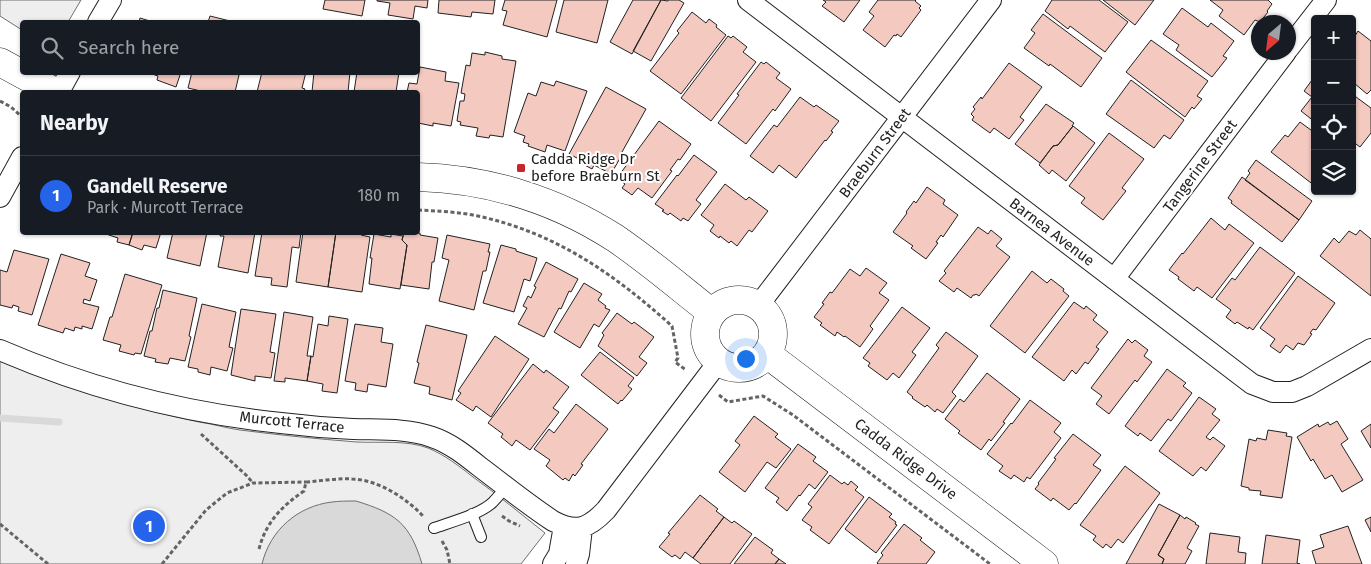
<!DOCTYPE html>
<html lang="en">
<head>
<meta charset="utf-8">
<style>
	body { margin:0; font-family:"Fira Sans",sans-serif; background:#242831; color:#f1f3f6 }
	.controls { position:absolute; right:15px; top:15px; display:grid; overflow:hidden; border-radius:5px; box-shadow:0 1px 4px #0004 }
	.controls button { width:45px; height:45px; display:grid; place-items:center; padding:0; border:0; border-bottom:1px solid #363941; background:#171b24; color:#f1f3f6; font:25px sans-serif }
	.compass { position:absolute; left:1251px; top:15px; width:45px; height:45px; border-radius:50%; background:#171b24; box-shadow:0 1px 4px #0004; rotate:208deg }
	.you { position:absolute; left:745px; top:358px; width:18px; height:18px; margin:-12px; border:4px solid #fff; border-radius:50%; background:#1a73e8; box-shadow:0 0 0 8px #1a73e833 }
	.badge { display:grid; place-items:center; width:32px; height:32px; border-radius:50%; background:#2563eb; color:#fff; font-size:16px; font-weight:700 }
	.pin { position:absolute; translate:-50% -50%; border:2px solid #fff; box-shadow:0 1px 5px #0006 }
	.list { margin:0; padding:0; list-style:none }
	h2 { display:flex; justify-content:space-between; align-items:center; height:65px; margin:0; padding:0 20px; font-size:21px }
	h2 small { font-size:16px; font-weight:400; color:#9ea1a6 }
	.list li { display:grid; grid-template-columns:32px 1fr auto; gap:15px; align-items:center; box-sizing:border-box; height:80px; padding:0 20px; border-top:1px solid #363941 }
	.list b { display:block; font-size:19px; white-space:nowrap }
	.list p { margin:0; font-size:16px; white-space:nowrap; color:#9ea1a6 }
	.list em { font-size:16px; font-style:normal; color:#9ea1a6 }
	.icon { flex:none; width:28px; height:28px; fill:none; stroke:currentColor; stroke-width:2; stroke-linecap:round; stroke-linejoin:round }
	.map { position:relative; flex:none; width:1371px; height:564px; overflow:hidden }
	.search { position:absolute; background:#171b24; box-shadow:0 1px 4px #0004; left:20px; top:20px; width:400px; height:55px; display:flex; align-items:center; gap:12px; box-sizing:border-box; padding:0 18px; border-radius:5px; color:#9ea1a6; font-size:19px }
	.panel { position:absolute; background:#171b24; box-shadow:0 1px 4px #0004; left:20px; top:90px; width:400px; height:145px; border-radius:5px }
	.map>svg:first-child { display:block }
	.green { fill:#eee; stroke:#6f6f6f }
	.water { fill:#d9d9d9; stroke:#6f6f6f }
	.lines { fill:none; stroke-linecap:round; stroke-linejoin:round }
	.stream { stroke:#d9d9d9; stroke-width:7 }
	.building { fill:#f3c9c0; stroke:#222 }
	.lane-casing { stroke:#222; stroke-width:12 }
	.street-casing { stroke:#222; stroke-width:22 }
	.secondary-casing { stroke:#222; stroke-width:29 }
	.path { stroke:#646464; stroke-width:3; stroke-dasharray:4 2.5; stroke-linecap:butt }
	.lane { stroke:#fff; stroke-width:10 }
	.street { stroke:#fff; stroke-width:20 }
	.secondary { stroke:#fff; stroke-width:28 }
	.poi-dot { fill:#c62828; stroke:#fff; stroke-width:2 }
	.labels { text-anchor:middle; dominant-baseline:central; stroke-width:4; stroke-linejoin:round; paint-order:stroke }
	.street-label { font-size:15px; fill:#222; stroke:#fff }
	.poi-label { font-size:15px; fill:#222; stroke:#fff; text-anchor:start }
</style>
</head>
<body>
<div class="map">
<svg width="1371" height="564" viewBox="0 0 1371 564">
	<rect width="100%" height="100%" fill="#fff"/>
	<path class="green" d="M0,0h81l-13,22h-46v8l-22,-14z
		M0,361c65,26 131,47 199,61 14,2 27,6 41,8 39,5 78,9 117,12 23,1 50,-2 71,6 17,7 31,18 45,29 25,18 48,37 72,56l-24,31h-521z"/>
	<path class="water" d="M356,501c39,12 54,22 66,63h-160c8,-34 36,-58 70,-62 7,-1 16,-1 24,-1z"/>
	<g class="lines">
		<path class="stream" d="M0,418l59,4"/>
	</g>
	<path class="building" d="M325,0h40l-3,16 -39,-7z
		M377,0h51l-1,8 -12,-2 -2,13 -25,-4 2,-12 -13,-2z
		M439,0h56l-2,14 -21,-2 -1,5 -33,-4z
		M505,0h52l-10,37 -44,-12 4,-14 -5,-1z
		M564,0h44l-11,43 -41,-11z
		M633,0h28l-29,54 -22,-12z
		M661,0l7,1v-1h11l5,3 -33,58 -18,-10z
		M823,0h37l-16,22 -22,-16 4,-4z
		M878,0h38l-1,1 6,5 -2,2 2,2 -20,27 -4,-3 -1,2 -2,-1 -9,12 -22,-17 11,-14 -5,-4z
		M1052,0h47l29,22 -23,30 -35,-26 -2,3 -23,-18z
		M1103,0h51l-19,25z
		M1210,0h58l4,4 -5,7 1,1 -8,10 -5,-2 -11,15 -25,-19 4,-6z
		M1182,8l26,19 3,-4 23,18 -11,15 4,2 -15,19 -36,-27 3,-5 -16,-11z
		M692,12l14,11 3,-4 8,6 -1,2 10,8 -45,59 -31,-23 29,-38 -2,-2z
		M1043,14l59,44 -21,29 -31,-23 -1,2 -25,-18 11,-15 -4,-3z
		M210,16l24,6h-26z
		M140,18l13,4h-14z
		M1358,31l13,10v49l-4,4 -13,-11 -2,2v-49l1,-1 2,1z
		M728,36l3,2 2,-2 14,11 -4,5 13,10 -45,59 -30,-23z
		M1151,40l57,41 -11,15 5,3 -8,10 -2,-2 -7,10 -59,-45z
		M485,52l17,4v3l14,2 -13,76 -13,-2 -1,3 -13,-2 2,-8 -18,-3 1,-3 -4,-1 3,-20h4l1,-7 -4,-1 5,-28 4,1 2,-13 13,2z
		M761,62l3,2 2,-2 14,11 -4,5 15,11 -16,22 -2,-2 -27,35 -28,-21 21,-28 -2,-1z
		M1009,63l33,24 -22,30 4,3 -15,19 -15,-11 -4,5 -18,-13 2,-3 -3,-3 4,-5 -2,-2 8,-10 1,2z
		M420,67l26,5 -1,9 14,2 -8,43 -18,-3v3l-15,-3v-31h-11l2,-9 8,1z
		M153,72h28l-5,15 -19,-7 1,-4 -6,-2z
		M192,72h45l-1,2 3,1 -4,17h-30l-17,-4z
		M262,72h44l-4,16 3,1 -1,3h-47z
		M314,72h36l-2,20h-36z
		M357,72h42l-3,20h-42z
		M1315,76v46l-14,-11 11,-14 -8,-6z
		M1131,80l53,40 -14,19 -6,-4 -10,13 -48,-34z
		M556,81l31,10 -22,60 -18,-6 -2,7 -17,-6 1,-2 -6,-2 2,-6 -11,-4 14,-39 8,3 5,-14 13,4z
		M606,87l40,22 -24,43 1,1 -12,21 -17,-9 -2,4 -11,-6 2,-2 -14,-7z
		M1352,94l19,14v25l-11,14 -8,-6z
		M800,97l14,10 2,-2 23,16 -8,10 2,1 -7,9 -1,-1 -29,38 -17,-13 -6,8 -23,-17 24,-31 3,2z
		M1046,104l28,19 -2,3h1l-15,19 -5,1 -13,17 -25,-19z
		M659,121l32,23 -11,16 -2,-1 -8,11 2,1 -20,27 -14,-10 -6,7 -10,-7 3,-4 -8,-6z
		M1300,122l15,11v53l-44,-34 14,-17 3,2z
		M1073,126l22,17 -29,38 -14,-11 -3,4 -10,-9 14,-19 5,-1z
		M1109,133l35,26 -22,29 4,3 -23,29 -22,-17 4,-5 -16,-12z
		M694,155l23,17 -21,28 5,4 -13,17 -5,-3 -2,3 -11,-8 -2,2 -6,-4 2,-1 -9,-6 22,-29 1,1z
		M1256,160l56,41 -13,19 -54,-40 5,-7 -2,-2z
		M1242,177l57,43 -17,22 -51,-39 1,-2 -4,-3z
		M725,184l21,16 3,-3 19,14 -16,21 -3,-2 -12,16 -6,-5 -2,2 -9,-7 -1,2 -9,-7 4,-6 -13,-10z
		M927,187l18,13 -2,4 15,11 -15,22 -2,-2 -5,7 2,1 -12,16 -15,-11 2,-2 -20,-14 14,-19 -1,-1 8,-11 2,2z
		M1211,218l14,12 4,-6 25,19 -42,55 -15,-11 -3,4 -16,-12 1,-2 -10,-7 13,-17 1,1z
		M978,227l10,7 3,-4 11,9 -6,7 14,11 -31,39 -3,-2 -1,1h-2l-2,3 -14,-10 -3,4 -15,-11 7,-8 -2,-2z
		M1360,230l11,9v57l-51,-40 14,-18 5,5 10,-12 7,4z
		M106,232h27l-4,13 -12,-3 1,-4 -12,-4z
		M133,232h28l-5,16 -12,-3 -2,5 -13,-5z
		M173,232h34l-7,34 -33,-8z
		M221,232h34l-7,41 -30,-6 6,-31h-4z
		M262,232h39l-2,16 -7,-1 -5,40 -16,-2 1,-7 -17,-2z
		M303,232h33l-8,55 -32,-5z
		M336,232h20l5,1v2l9,2 -8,55 -34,-5z
		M404,233h16v2l18,3 -4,24h-2l-3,27 -28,-4 6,-40 -5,-5z
		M374,234l17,3v-3l12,2 -1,4 5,5 -7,44 -31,-5 3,-26h-2z
		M447,235l43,9 -2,8h2l-4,19h-3l-9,39 -35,-9 10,-41 -7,-2z
		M501,245l15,4v2l21,7 -7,23 -6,-2 -10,33 -31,-9z
		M1260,247l35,26 -42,57 -4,-3 -1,2 -11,-7 -2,2 -9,-7 5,-7 -15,-11 16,-21 3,2z
		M14,250l35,9 -17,56 -14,-4 1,-4 -6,-2 -1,3 -12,-3v-35l7,2z
		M61,254l29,9 -5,13 12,4 -7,21 -6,-2 -1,4 16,4 -7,22 -10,-3v3l-7,-2 -1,4 -9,-3 -2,5 -25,-8z
		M546,262l32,17 -7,13 -2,-1 -8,18 -2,-1 -15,29 -26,-13 9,-16 -4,-2 5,-10 3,2 5,-11 -2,-1z
		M866,268l21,15 -8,10 10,7 -19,26 3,3 -13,18 -15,-11 -1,1 -7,-5 -2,4 -15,-11 2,-2 -8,-6 10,-13 -2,-1 8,-11 2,1 18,-24 10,7z
		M1032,271l15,12 4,-4 13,10 -1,2 6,5 -44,57 -35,-27z
		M125,274l37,11 -21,69 -6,-1 -1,2 -15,-4 2,-6 -18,-5 7,-23h2z
		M1298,276l37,27 -19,27 -3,-1 -3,4 2,1 -8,11 -6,-2 -5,7 -7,-5 -6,8 -10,-7 5,-7 -15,-11z
		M584,283l18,11 -4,6 8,6 -1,2 5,2 -11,17 -5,-3 -14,24 -26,-16z
		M163,290l34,8 -8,38 2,1 -6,24 -15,-3 -2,6 -13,-2 1,-3 -12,-3 6,-25h2l5,-23h2z
		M1074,302l10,7 2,-3 11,9 -4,5 15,12 -12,15 3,2 -11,15 -3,-2 -9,12 -4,-4 -8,11 -32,-24z
		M202,304l34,8 -7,35 4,1 -6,23 -16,-4 -1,8 -12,-3v-3l-10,-2z
		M902,307l28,21 -18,24 4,3 -17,23 -6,-5 -6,7 -19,-14 2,-3 -7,-5z
		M241,309l35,5 -6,38 5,1 -4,25 -16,-2v5l-24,-6z
		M284,312l29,5 -6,39h4l-4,25 -22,-3v4l-11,-1z
		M617,313l15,11 2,-2 20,15 -15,20 8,6 -10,13 -39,-30 6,-11 -2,-2z
		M329,316l19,3 -11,74 -15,-2 1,-7 -16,-3 4,-25 2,1 5,-33 10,2z
		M355,324l28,4 -2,14 12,2 -7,43 -18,-3 -1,8 -12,-2 1,-7 -11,-2z
		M426,325l41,10 -15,65 -23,-6 1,-7 -16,-4 5,-20 -2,-1z
		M946,332l32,24 -26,36 4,4 -13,17 -6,-4 -2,3 -8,-7 -2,2 -13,-9 1,-1 -6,-5 32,-44 -3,-3z
		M495,336l34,23 -38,58 -15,-11 -3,5 -17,-11 5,-7 -3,-2z
		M1128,339l4,4 3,-3 13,10 -4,6 8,6 -15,20 -2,-2 -26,34 -13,-10 6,-8 -11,-8z
		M600,352l34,26 -6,8 4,3 -10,12 -1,-1 -3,4 -37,-29z
		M533,364l11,9 2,-3 23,17 -16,21 6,4 -29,38 -14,-10 -4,6 -11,-9 2,-3 -15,-11z
		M1167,369l19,14 -3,3 9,7 -21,28 -3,-2 -17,22 -11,-8 -2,3 -13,-10z
		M987,373l33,26 -17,23 2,1 -14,18 -2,-2 -8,11 -23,-17 2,-2 -15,-12 15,-20 4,3z
		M1199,397l17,12 -4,5 8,6 -14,17 4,3 3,-3 12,9 -19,25 -5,-4 -8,9 -34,-25z
		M1030,400l31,23 -7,9 7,6 -31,41 -3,-2 -3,5 -10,-7 -3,4 -12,-8 4,-5 -16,-12 24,-31 1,1z
		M576,404l32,25 -27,35 2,1 -8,11 -2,-2 -4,7 -4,-3 -2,2 -17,-14 4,-6 -16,-11 15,-20 5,4z
		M754,416l24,18 -3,3 16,12 -15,19 -9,-6 -22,30 -26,-20 21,-27 -5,-4z
		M1337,421l11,18 -7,5 22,36 -21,12 -10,-17 -7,4 -12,-20 -2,2 -14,-24 21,-13 1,3 9,-5 2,3z
		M1371,424v24l-10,-17z
		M1268,430l19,3 -1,3 6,1 -10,61 -22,-3 1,-4 -12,-1v-2l-8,-2 8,-47 7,2 1,-3 9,2z
		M1073,434l28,21 -8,10 8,5 -25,34 -1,-1 -6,7 -16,-12 -2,3 -16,-12 4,-5 -1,-1 18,-24 -2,-1z
		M798,444l18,13 -3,4 15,11 -13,17 -6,-5 -9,12 -1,-1 -12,16 -11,-9 3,-4 -14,-10z
		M1125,466l35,27 -37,50 -5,-4 -7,9 -5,-4 -3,4 -10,-8 3,-4 -16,-11z
		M830,475l12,9 2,-2 4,3 3,-4 7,6 -3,3 9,7 -35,47 -19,-14 2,-3 -10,-7 10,-13 -4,-3z
		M700,495l18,14 -2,2 8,6 -31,41 -8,-6 -5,7 -5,-4 -3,2 -13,-10 11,-13 -2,-1z
		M869,497l23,17 -3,3 7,5 -1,2 2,1 -21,28 -31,-24z
		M1159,504l21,11 -22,40 6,4 -2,5h-36z
		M1180,515l5,4 1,-2 10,6 -1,1 4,2 -12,22 5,3 -7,13h-23l2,-5 -6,-4z
		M724,517l8,6 2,-2 18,13 -22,30h-29l-8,-6z
		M1371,517v15l-6,-12z
		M904,524l18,14 -2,2 15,12 -9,12h-48l-1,-1 6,-8 -2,-2z
		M1348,526l14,38h-46l-4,-13 12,-4 -4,-12z
		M1210,533l30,4 -2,15 8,1 -1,11h-39z
		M1266,535l34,5 -3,23 3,1h-38z
		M755,537l18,13 -2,3 8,6 -4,5h-41z
		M779,559l7,5h-11z"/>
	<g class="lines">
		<g class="lane-casing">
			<path id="lane" d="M472,514l9,23
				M434,528c17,-6 47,-14 59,-26 5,-5 9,-10 13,-16"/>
		</g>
		<g class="street-casing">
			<path id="street" d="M748,0l504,384 21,8h19l15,-6 64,-37
				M98,22l13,-22
				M1288,49l38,-49
				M59,92l11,-20
				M0,197l22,-40
				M1114,279l172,-227
				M758,306l233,-306
				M0,350c88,38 186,63 281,73 24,3 48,5 72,6 26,1 53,-1 79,8 18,6 33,18 48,30 24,18 47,37 73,54 23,12 35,8 53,-11l113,-149
				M553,564l6,-10 5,-28
				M576,564l3,-10 3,-26"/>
		</g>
		<g class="secondary-casing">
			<path id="secondary" d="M0,62l55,30
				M418,177c70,2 138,23 197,61 34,23 65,50 97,75
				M705 334a34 34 0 1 1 68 0a34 34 0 1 1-68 0Z
				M767,354l277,210"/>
		</g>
		<path class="path" d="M0,101l11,6 11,10
			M418,210c20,1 41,2 60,6 78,17 136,58 194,110l6,32 -3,4 11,8
			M719,395l9,7 35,-6 30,19 197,149
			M201,434l45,41 7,8
			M502,516l7,5 11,5
			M0,524l48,40
			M442,541l5,9 3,14
			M259,549c7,-27 23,-43 45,-58l2,-9c15,-1 31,-4 46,-3 27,1 54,19 71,37
			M162,564l44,-54 21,-17 26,-10 53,-1"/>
		<use href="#lane" class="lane"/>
		<use href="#street" class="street"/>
		<use href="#secondary" class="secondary"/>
	</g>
	<rect class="poi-dot" x="516" y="163" width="10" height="10" rx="2.5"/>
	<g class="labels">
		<g class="street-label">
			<text transform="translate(875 153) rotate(-53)">Braeburn Street</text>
			<text transform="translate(1200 166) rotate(-53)">Tangerine Street</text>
			<text transform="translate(1052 232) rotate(37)">Barnea Avenue</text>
			<text transform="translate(292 422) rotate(6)">Murcott Terrace</text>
			<text transform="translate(906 459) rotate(37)">Cadda Ridge Drive</text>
		</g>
		<g class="poi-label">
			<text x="531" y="159">Cadda Ridge Dr<tspan x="531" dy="17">before Braeburn St</tspan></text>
		</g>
	</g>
</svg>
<div class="controls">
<button>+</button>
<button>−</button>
<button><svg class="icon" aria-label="locate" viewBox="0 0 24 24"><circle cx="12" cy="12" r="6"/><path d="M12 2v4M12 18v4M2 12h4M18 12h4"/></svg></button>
<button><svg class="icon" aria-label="layers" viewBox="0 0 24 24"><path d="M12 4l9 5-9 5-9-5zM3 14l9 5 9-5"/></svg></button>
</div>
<svg class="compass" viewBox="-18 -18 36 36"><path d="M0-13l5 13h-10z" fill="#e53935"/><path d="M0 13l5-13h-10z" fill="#9ea1a6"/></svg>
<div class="you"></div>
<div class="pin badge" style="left:149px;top:526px">1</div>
<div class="search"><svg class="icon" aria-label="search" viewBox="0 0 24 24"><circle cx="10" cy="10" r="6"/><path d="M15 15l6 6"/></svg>Search here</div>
<section class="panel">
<h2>Nearby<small></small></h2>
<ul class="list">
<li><span class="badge">1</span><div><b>Gandell Reserve</b><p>Park · Murcott Terrace</p></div><em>180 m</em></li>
</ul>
</section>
</div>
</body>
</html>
